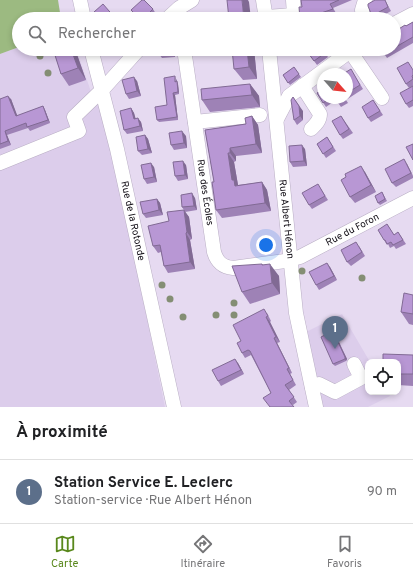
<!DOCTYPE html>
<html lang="fr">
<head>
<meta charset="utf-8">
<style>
	body { margin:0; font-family:Overpass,sans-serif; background:#f2f2f2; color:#202124 }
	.controls { position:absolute; right:12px; bottom:12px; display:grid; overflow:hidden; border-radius:8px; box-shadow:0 2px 6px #0003 }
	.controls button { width:36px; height:36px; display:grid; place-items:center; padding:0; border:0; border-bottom:1px solid #e0e0e0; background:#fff; color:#202124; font:20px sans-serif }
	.compass { position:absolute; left:317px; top:68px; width:36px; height:36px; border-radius:50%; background:#fff; box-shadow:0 2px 6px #0003; rotate:117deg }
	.you { position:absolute; left:266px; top:245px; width:14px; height:14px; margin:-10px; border:3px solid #fff; border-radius:50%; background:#1a73e8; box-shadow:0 0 0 6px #1a73e833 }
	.badge { display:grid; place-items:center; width:26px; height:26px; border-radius:50%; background:#59881c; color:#fff; font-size:13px; font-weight:700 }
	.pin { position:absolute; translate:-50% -33px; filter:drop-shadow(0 1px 2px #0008) }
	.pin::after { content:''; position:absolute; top:21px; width:14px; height:12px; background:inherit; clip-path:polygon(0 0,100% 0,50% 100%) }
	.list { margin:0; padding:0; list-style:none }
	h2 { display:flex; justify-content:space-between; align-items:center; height:52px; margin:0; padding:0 16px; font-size:17px }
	h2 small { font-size:13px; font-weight:400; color:#757577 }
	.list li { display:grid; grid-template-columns:26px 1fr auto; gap:12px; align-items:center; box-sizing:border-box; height:64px; padding:0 16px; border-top:1px solid #e0e0e0 }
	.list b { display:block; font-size:15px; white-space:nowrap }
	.list p { margin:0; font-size:13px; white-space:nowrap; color:#757577 }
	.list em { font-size:13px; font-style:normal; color:#757577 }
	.icon { flex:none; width:22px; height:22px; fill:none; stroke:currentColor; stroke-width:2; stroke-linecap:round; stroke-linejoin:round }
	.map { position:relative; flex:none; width:413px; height:407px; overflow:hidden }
	.search { position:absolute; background:#fff; box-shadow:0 2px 6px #0003; left:12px; right:12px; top:12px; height:44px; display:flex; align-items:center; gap:10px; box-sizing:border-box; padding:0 14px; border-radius:22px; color:#757577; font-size:15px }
	.sheet { height:116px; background:#fff }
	nav { display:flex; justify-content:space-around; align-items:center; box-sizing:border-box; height:56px; border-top:1px solid #e0e0e0; background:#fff; font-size:11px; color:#757577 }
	nav a { display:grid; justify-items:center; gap:2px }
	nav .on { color:#59881c }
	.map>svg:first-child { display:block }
	.built { fill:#dccdeb }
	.green { fill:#9cba81 }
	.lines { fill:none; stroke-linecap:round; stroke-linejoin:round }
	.minor-casing { stroke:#b9aec4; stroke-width:15 }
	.minor { stroke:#fff; stroke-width:14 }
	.tree { fill:#848e74 }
	.wall { fill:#9e82b6 }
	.shaded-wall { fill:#816a94 }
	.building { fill:#b897d4; stroke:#816a94 }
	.labels { text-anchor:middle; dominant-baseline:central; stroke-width:3; stroke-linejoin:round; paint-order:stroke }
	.street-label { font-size:10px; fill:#120e16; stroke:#e6daf1 }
</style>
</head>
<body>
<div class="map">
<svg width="413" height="407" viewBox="0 0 413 407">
	<rect width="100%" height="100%" fill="#e6daf1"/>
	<path class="built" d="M19,47v2h57l19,54 6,2 23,101 41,201h-165v-353z
		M342,314l28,48h-2v30h20l2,4 -22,11h-50l-14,-74z"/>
	<path class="green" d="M0,0h58l3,19h-42v28l-19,7z"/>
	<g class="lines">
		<g class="minor-casing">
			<g id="minor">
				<path d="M80,0l4,19"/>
				<path d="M263,0l3,19"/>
				<path d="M266,17l28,-2 -1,-15"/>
				<path d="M167,19l12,-11 13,-8"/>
				<path d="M363,19l-1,-9 3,-10"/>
				<path d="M394,24l19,-10"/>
				<path id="s1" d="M91,49l26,100 57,258"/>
				<path id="s2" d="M184,49l30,203c3,10 8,15 19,16l52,-7 15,-4 113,-59"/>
				<path id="s3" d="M269,49l27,264 20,94"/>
				<path d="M350,51l32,47"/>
				<path d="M302,86l18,28c0,7 -5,11 -9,15"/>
				<path d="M277,119l12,-23 64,-47"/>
				<path d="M195,122l65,-7"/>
				<path d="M0,163l79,-32 -5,-14 28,-27 37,-41"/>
				<path d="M312,387l7,-3 16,8 26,-14 -7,-14"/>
			</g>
		</g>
		<use href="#minor" class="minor"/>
	</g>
	<g class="tree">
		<circle cx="40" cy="56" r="3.5"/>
		<circle cx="48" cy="73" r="3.5"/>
		<circle cx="302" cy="271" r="3.5"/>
		<circle cx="362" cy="278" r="3.5"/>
		<circle cx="162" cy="285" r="3.5"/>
		<circle cx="170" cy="299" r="3.5"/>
		<circle cx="234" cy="303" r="3.5"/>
		<circle cx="216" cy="315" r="3.5"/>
		<circle cx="234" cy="315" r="3.5"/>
		<circle cx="183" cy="317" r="3.5"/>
	</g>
	<path class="wall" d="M301,0h51l-19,8 3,5 -17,6h-19l2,-12z
		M375,0h10l6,11 -14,8h-2l-3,-3z
		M153,9l3,5 -6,5h-11l-8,-9z
		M413,22v21l-26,15 -6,-9h13v-17l12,-6z
		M53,49h22l11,31 -17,6 -8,-12z
		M174,49l1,8 -13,1 -3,-4z
		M254,49l3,30 -14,1 -9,-11z
		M322,49l6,8 -11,8 -11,-15z
		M294,67l7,10 -11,8 -7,-10z
		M413,69v17l-4,2 -3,-4z
		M353,73l10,16 -17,11 2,3 -7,4 -5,-7 -10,7 -9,-14 6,5h24v-24z
		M176,79l1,3 1,2 1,10 -4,1 3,25 -19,2 -2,-2 10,-15z
		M137,81l4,15 -12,3 -3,-5z
		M250,84l9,12 1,11 -50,5 -8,-12z
		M413,86v20l-4,2 -3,-4z
		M0,99h11l6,17 26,-10 2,4 5,13 -20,8 -2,-3 -21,7 4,10 -11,4z
		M373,100l10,15 -12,7 -3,-4z
		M131,108l3,5 1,5 6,4 2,9 -16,3 -3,-4z
		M303,111v9l-6,5 -3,-5z
		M252,116l6,9 4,28 -26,3v5l-2,1 4,23 24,-3 5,8 4,21 -49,7 -6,-8 -2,-28 -9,-52 41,-6z
		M341,116l12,17 -10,6 -3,-4z
		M145,135l3,4 4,14 -10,2 -4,-4z
		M186,136l1,12 -13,2 -3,-5z
		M327,137l9,14 -10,7 -9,-14z
		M305,149l2,17 -14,1 -3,-5z
		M407,164l6,12v2l-17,9 -4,-4z
		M186,165l2,14 -10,2 -3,-5z
		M154,167l3,15 -10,2 -3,-5z
		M365,172l11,20 -21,11 -5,-6z
		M321,189l7,11 -16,9 -3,-4z
		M382,192l5,9 -7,4 -2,-2z
		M195,198l2,12 -12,2 4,5 3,22 -2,1 5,29 -27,4 -4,-7 -3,-14 -3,1 -5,-7 16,-25 15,-11 -2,-3z
		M157,199l3,4 3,12 -17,3 -3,-4z
		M387,224l7,11 4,-3 8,12 -10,5 -2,-3 -4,2 -2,-4 -1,1 -3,-5z
		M359,246l6,10 -14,10 -4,-4z
		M262,264l17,12 1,18 -30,10 -8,-12z
		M330,267l7,13 -18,10 -3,-5z
		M413,295v30l-4,-1 -8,-12z
		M267,313l4,8 -1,1 10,20 -3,1 15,30 -2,1 6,11 -7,5 8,12 -4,3 -22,-12 -20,-38 -6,3 -3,-5 -1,-12z
		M335,333l12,26 -1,2 -11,5 -2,-2z
		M413,355v31l-15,-1v-23z
		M238,363l6,11 -23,12 -3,-5z"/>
	<path class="shaded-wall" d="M242,0h6l1,2 2,17h-7z
		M203,13l3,5v1h-3z
		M71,49h4l11,31 -8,-12z
		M171,49h3l1,8 -3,-5z
		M247,49h7l3,30 -8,-12z
		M175,76l3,8 1,10 -1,-2z
		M134,77l3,4 4,15 -4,-5z
		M250,84l9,12 1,11 -8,-12z
		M173,93l2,2 3,25 -1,-3z
		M8,96l3,3 8,21 -3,-4z
		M293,97l10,14v9l-3,-4z
		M43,106l2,4 5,13 -2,-3z
		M131,108l3,5 3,10 -3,-4z
		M252,116l6,9 4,28 -6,-9z
		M138,118l3,4 2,9 -3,-5z
		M5,131l2,4 4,10 -3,-4z
		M182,131l4,5 1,12 -3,-5z
		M145,135l3,4 4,14 -4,-4z
		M302,145l3,4 2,17 -3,-5z
		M230,148l6,8v5l-6,-8z
		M228,153l6,9 4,23 -3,1 -3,-6z
		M404,159l3,5 6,12 -2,-3z
		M183,161l3,4 2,14 -3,-4z
		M151,163l3,4 3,15 -3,-5z
		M361,166l4,6 11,20 -5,-7z
		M262,182l5,8 4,21 -6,-8z
		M192,193l3,5 2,12 -3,-4z
		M157,199l3,4 3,12 -4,-5z
		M184,210l5,7 3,22 -5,-7z
		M186,233l4,7 5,29 -5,-7z
		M327,263l3,4 7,13 -3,-4z
		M270,264l9,12 1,18 -8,-11z
		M266,317l4,5 10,20 -4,-5z
		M333,331l14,28 -1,2 -1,-2z
		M274,338l3,5 15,30 -3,-5z
		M235,359l3,4 6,11 -3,-4z"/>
	<path class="building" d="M142,0h2l9,9 -10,10h-3l-9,-9z
		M227,0h15l2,19h-15z
		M301,0h38l-9,4 3,5 -21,7v3h-12l-1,-12h3z
		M375,0h10l3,7 -16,9 -4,-10v-2z
		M103,4l13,15h-16l-6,-7z
		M203,13v6h-10l-1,-5z
		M413,22v15l-19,11v-16l11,-7 1,1z
		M53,49h18l7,19 -17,6z
		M159,49h12l1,3 -13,2z
		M232,49h15l2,18 -15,2z
		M308,49h14l3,4 -11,8 -8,-11z
		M381,49h11l-8,5z
		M408,62l5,8v5l-1,1 1,3 -7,5 -9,-16z
		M294,67l5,7 -11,9 -5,-8z
		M351,69l9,16 -13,8v-19h-4z
		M175,76v6l2,-1 1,11 -5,1 4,24 -20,3 -2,-13 12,-2 -3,-27z
		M134,77l3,14 -11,3 -4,-14z
		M250,84l2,11 -50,5 -1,-11z
		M413,86v14l-7,4 -6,-11z
		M323,89v9h7l-7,5 -6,-10z
		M8,96l8,20 27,-10 5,14 -21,7 -1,-4 -21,8 3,10 -8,3v-45z
		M293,97l6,9 1,10 -6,4 -3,-20z
		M335,98h10v1l-7,4z
		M373,100l7,11 -12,7 -6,-11z
		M131,108l3,11 4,-1 2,8 -16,4 -4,-19z
		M252,116l4,28 -26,4v5h-2l4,27h2l1,6 27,-4 3,21 -49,7 -4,-28h2l-9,-52 41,-6 -1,-6z
		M341,116l8,13 -9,6 -8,-14z
		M182,131l2,12 -13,2 -2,-12z
		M145,135l3,14 -10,2 -2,-14z
		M327,137l6,10 -10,7 -6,-10z
		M413,144v16l-7,-13z
		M302,145l2,16 -14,1 -1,-16z
		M404,159l7,14 -19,10 -7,-14z
		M183,161l2,14 -10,1 -2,-14z
		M151,163l3,14 -10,2 -3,-14z
		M361,166l10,19 -21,12 -9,-17 5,-3 -1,-3z
		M318,184l7,12 -16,9 -7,-12z
		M382,192l3,7 -7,4 -3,-7z
		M192,193l2,13 -12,1 -1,-12z
		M157,199l2,11 -16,4 -3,-12z
		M184,210l3,22 -1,1 4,29 -26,4 -4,-21 -7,1 -5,-20 21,-5 -2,-9z
		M387,224l7,11 4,-3 5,8 -10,5 -2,-3 -4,2 -2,-4h-1l-6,-10z
		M356,242l6,10 -15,10 -6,-12z
		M327,263l7,13 -18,9 -7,-13z
		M262,264v1l8,-1 2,19 -30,9 -10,-26z
		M404,293l9,2v19l-12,-2z
		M264,309l4,7 -2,1 10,20 -2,1 15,30 -2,1 6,11 -8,5 9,12 -5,4 5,6h-24l-7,-9 8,-5 -21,-42 -2,-1 -6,3 -5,-10 4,-2 -8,-16z
		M333,331l12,26v2l-12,5 -12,-27z
		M383,354l30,1v19h-15v-12h-15z
		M235,359l6,11 -23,11 -6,-11z"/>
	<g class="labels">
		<g class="street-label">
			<text stroke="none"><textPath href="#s2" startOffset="145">Rue des Écoles</textPath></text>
			<text stroke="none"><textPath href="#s3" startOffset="171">Rue Albert Hénon</textPath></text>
			<text stroke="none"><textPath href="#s1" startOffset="177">Rue de la Rotonde</textPath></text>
			<text stroke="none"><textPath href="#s2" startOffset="359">Rue du Foron</textPath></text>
		</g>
	</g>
</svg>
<div class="controls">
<button><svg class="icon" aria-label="locate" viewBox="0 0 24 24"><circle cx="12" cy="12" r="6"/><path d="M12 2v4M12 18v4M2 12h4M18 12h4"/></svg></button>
</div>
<svg class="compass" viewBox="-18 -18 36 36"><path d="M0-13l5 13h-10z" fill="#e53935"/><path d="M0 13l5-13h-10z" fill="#757577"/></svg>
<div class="you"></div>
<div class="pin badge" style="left:335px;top:349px;background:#5c6f8a">1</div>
<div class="search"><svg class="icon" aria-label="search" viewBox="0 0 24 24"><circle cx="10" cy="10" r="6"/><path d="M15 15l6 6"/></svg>Rechercher</div>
</div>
<section class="sheet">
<h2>À proximité<small></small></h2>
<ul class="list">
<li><span class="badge" style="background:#5c6f8a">1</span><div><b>Station Service E. Leclerc</b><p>Station-service · Rue Albert Hénon</p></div><em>90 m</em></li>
</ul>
</section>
<nav>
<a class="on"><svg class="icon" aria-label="map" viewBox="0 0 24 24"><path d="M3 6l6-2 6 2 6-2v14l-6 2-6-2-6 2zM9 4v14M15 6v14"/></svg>Carte</a>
<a><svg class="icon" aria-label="directions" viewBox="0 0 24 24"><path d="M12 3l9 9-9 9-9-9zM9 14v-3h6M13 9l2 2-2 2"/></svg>Itinéraire</a>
<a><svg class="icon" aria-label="saved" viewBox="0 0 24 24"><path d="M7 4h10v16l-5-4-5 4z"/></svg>Favoris</a>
</nav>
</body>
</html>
